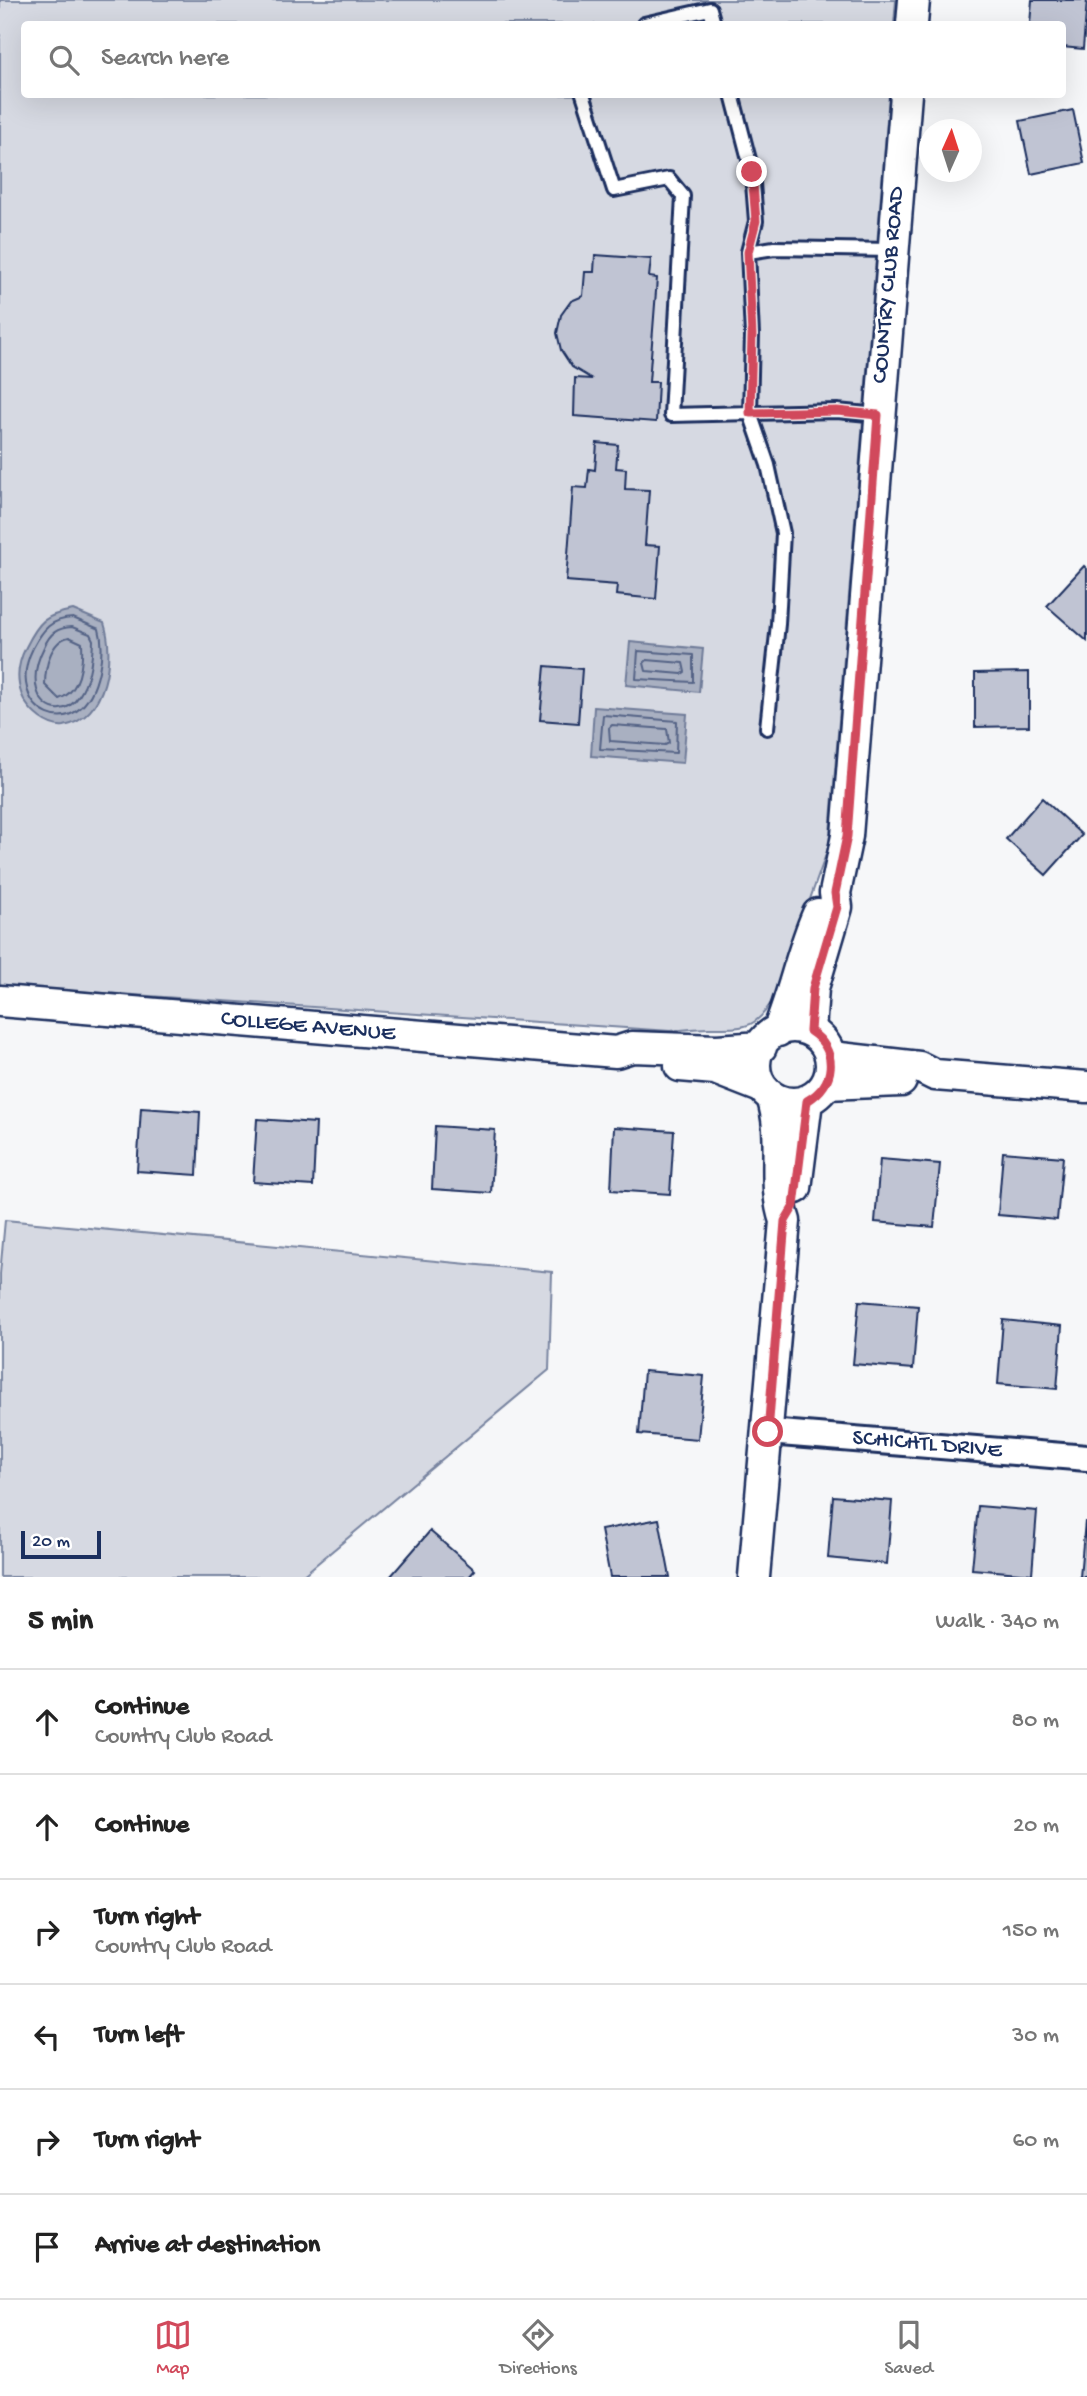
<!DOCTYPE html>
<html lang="en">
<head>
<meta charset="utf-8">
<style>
	body { margin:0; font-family:"Gochi Hand",sans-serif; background:#f6f6f6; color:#222 }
	.compass { position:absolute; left:919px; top:119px; width:63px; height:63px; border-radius:50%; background:#fff; box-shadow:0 7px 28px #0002; rotate:3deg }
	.scale { position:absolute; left:21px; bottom:18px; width:80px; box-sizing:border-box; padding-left:7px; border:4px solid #1b2f5e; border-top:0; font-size:19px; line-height:24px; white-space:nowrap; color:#1b2f5e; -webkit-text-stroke:5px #fff; paint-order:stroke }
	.stop { position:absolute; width:21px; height:21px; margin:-16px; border:5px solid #d1495b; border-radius:50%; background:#fff }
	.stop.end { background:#d1495b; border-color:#fff; box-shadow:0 2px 7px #0008 }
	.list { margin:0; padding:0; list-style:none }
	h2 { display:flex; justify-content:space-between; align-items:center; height:91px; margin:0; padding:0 28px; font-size:30px }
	h2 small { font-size:23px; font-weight:400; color:#767676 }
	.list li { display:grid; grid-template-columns:46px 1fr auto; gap:21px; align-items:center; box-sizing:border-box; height:105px; padding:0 28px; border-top:2px solid #e0e0e0 }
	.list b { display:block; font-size:26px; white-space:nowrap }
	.list p { margin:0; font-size:23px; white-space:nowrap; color:#767676 }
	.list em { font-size:23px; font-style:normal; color:#767676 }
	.icon { flex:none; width:38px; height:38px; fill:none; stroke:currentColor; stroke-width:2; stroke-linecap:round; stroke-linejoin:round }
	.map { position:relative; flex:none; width:1087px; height:1577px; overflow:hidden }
	.search { position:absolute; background:#fff; box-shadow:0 7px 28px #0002; left:21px; right:21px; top:21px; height:77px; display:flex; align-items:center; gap:18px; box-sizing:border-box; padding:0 24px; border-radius:7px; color:#767676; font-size:26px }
	.sheet { height:721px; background:#fff }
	nav { display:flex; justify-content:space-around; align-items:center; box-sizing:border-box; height:98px; border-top:2px solid #e0e0e0; background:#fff; font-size:19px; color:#767676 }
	nav a { display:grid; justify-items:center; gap:4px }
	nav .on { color:#d1495b }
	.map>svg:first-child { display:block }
	.green { fill:#d6d9e2; stroke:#7884a0; stroke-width:2 }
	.water { fill:#a9b0c1; stroke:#707c99; stroke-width:2 }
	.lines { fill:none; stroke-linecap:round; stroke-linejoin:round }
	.shore { stroke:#546386; stroke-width:2 }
	.building { fill:#c0c4d3; stroke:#1b2f5e; stroke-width:2 }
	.service-casing { stroke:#1b2f5e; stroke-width:18 }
	.minor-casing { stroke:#1b2f5e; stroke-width:30 }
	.tertiary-casing { stroke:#1b2f5e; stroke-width:35 }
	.service { stroke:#fff; stroke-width:12 }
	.minor { stroke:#fff; stroke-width:24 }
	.tertiary { stroke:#fff; stroke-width:30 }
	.route { stroke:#d1495b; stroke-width:9 }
	.labels { text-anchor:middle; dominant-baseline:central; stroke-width:6; stroke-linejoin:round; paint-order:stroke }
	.street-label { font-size:23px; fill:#1b2f5e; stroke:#fff }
</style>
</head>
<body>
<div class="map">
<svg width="1087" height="1577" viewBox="0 0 1087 1577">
	<rect width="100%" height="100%" fill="#f6f7f9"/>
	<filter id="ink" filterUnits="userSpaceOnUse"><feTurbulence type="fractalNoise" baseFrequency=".0143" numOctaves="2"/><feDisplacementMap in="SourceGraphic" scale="14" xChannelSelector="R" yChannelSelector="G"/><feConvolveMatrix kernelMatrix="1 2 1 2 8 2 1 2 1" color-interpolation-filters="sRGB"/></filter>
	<g filter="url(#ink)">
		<path class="green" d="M0,0h896l-2,24h-870v70l865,1 -60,751 -53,148c-19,36 -30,34 -67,34 -13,0 -26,2 -39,3l-670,-45z
			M5,1220l547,52 -3,98 -248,207h-301v-303z"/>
		<path class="water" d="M73,610l31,13c11,33 3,95 -40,103 -8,1 -17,-3 -24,-8 -24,-18 -27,-46 -14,-71 13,-26 19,-32 47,-37z
			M630,642l73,7 -4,43 -73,-7z
			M594,707l93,7 -4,49 -92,-7z"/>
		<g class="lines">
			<path class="shore" d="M73,618l26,11c4,14 3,28 0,42 -17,81 -98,41 -66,-23 10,-19 18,-29 40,-30z
				M72,627l18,7 3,6c-3,107 -83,74 -49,7 6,-14 13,-19 28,-20z
				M69,637l13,6c1,20 -1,48 -23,56l-14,-14c0,-17 5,-44 24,-48z
				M638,651l55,4v27l-57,-3z
				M647,660l36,3 2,9 -3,2 -36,-3 -2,-8z
				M603,715l74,6 -1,32 -76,-4z
				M612,725l55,4 2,14 -4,2 -55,-4 -1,-13z"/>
		</g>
		<path class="building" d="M1032,0h55l-4,49 -21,-2v-23h-32z
			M1073,110l11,53 -53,11 -11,-53z
			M595,255l56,4 -2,18 8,1 -8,104h9l-2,40 -82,-6 1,-38 17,1 -20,-12 -11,-17 -4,-17 4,-18 10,-14 12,-5 2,-24h9z
			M597,443l21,2 -2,23 10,1 -1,20 24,1 -4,55 15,1 -4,53 -40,-4 1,-10 -51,-4 7,-94 14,1 2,-19 6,1z
			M1084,566l3,3v72l-40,-35z
			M545,666l37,3 -4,54 -38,-3z
			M1029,672v54l-54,1v-54z
			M1042,798l40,37 -36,40 -40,-36z
			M141,1108l59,4 -3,63 -60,-4z
			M257,1119l59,4 -3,63 -60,-4z
			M435,1126l60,4 -4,63 -59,-4z
			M614,1127l60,4 -4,63 -59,-4z
			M1003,1152l60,5 -6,63 -59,-5z
			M880,1159l60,5 -6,63 -59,-5z
			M859,1301l59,5 -5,63 -60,-5z
			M1003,1320l59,6 -5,63 -59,-5z
			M644,1371l60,5 -6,63 -59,-5z
			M833,1496l59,5 -5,63 -59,-6z
			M978,1506l59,5 -5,63 -60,-5z
			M659,1519l11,58h-60l-9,-47z
			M1085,1521l2,56h-7z
			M430,1531l45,39 -6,7h-79z"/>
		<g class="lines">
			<g class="service-casing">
				<path id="service" d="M644,24l66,-15 4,15
					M583,94l31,96 55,-11 14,17 -12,219 166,-4 41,4
					M732,94l20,77 4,50 -8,31 4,83 -2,78 18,52 15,68 -5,91 -11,104
					M748,252l26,-4 118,2"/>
			</g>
			<g class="minor-casing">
				<path id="minor" d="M768,1432l319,26"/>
			</g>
			<g class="tertiary-casing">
				<path id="tertiary" d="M912,24l2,-24
					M0,1001l616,51 16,-5 85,3 44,-3
					M755 1065a38 38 0 1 1 76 0a38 38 0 1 1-76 0Z
					M778,1031c16,-38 23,-79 40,-117
					M810,1031l3,-43 24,-81 -2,-14 12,-57 59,-742
					M831,1057l88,10 16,8 152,12
					M680,1066l35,3 46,18
					M826,1084l75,-3
					M796,1188l11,-87
					M754,1577l31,-356c-14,-40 1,-83 -13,-124"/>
			</g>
			<use href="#service" class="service"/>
			<use href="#minor" class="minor"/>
			<use href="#tertiary" class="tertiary"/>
		</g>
	</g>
	<g class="lines" filter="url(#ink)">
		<path class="route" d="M752,172l4,49 -8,31 4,83 -2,78 87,-2 41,4 -31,421 -12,57 2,14 -24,81 -3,43c29,19 26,53 -3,70l-13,105 -9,15 -17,211"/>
	</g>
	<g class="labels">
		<g class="street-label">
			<text transform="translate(889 285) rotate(-85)">COUNTRY CLUB ROAD</text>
			<text transform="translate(308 1027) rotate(5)">COLLEGE AVENUE</text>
			<text transform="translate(927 1445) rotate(5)">SCHICHTL DRIVE</text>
		</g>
	</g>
</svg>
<svg class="compass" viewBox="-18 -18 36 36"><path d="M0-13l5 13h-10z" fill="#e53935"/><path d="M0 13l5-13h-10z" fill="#767676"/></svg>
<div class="scale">20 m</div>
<div class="stop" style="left:768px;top:1432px"></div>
<div class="stop end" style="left:752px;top:172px"></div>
<div class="search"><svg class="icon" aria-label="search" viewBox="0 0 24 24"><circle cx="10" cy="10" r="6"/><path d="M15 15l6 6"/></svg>Search here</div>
</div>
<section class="sheet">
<h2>5 min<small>Walk · 340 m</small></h2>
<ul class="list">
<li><svg class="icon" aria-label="ahead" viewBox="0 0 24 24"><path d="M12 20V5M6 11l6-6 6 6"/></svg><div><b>Continue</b><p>Country Club Road</p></div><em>80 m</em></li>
<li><svg class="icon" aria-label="ahead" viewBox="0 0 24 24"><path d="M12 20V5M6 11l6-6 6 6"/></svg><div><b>Continue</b></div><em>20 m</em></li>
<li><svg class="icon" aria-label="right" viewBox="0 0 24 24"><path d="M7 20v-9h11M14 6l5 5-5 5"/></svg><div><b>Turn right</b><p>Country Club Road</p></div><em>150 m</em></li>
<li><svg class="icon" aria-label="left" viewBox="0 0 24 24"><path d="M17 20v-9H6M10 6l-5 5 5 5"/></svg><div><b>Turn left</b></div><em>30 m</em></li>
<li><svg class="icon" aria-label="right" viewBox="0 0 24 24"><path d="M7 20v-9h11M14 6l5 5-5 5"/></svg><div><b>Turn right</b></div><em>60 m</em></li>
<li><svg class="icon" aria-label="arrive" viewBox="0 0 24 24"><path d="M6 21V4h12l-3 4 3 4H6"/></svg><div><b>Arrive at destination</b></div></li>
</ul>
</section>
<nav>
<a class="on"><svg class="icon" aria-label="map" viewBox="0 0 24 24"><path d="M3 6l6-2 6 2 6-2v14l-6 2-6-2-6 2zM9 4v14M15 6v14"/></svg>Map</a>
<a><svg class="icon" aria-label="directions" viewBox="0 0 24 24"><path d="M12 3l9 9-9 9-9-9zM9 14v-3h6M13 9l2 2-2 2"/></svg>Directions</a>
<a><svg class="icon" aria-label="saved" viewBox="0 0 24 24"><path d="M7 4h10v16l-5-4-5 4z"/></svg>Saved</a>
</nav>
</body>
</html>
